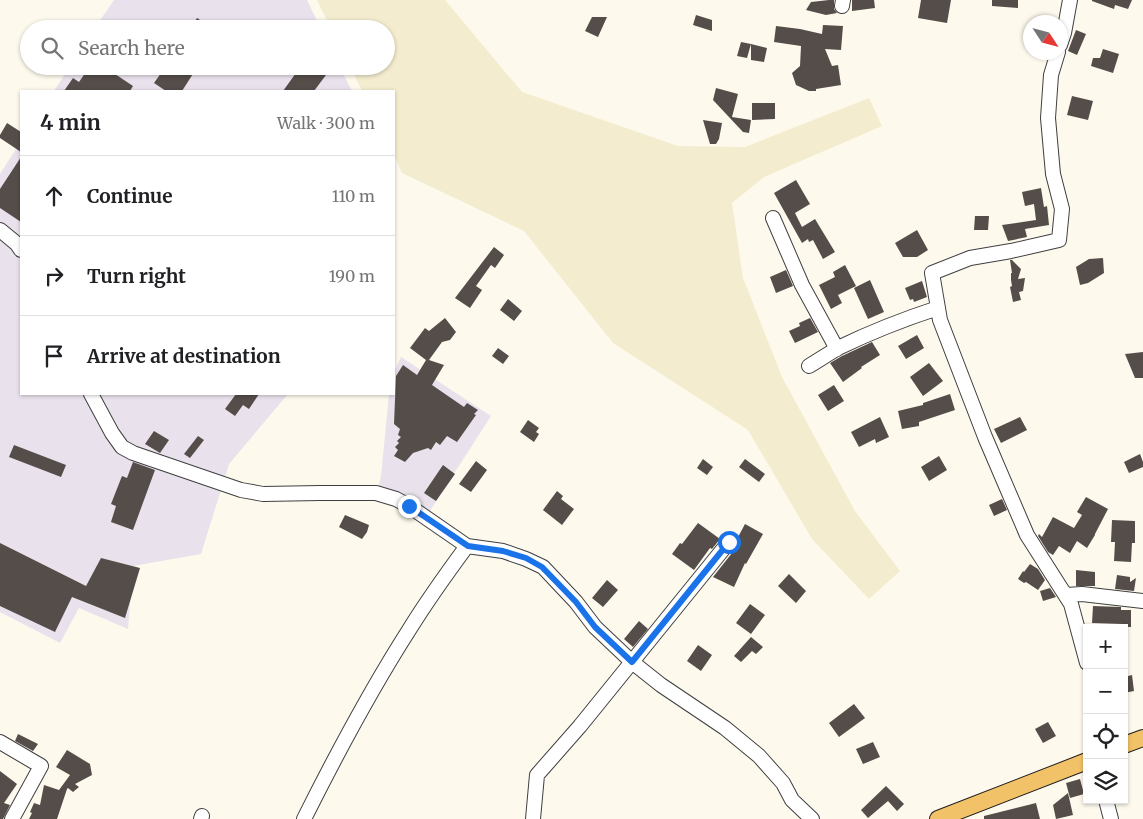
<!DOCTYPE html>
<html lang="en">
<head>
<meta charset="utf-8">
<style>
	body { margin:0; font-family:Merriweather,serif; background:#f2f2f2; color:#202124 }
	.controls { position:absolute; right:15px; bottom:15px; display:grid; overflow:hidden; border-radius:0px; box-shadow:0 1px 4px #0004 }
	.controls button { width:45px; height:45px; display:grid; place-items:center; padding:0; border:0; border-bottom:1px solid #e0e0e0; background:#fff; color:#202124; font:25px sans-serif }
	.compass { position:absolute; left:1023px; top:15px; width:45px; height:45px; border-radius:50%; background:#fff; box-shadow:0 1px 4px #0004; rotate:126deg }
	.stop { position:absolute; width:15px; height:15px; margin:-11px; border:4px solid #1a73e8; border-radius:50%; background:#fff }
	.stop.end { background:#1a73e8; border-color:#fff; box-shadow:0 1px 5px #0008 }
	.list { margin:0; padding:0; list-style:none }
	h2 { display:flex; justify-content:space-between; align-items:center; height:65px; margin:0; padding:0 20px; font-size:21px }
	h2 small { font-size:16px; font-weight:400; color:#757577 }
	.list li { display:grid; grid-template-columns:32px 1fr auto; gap:15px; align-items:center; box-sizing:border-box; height:80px; padding:0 20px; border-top:1px solid #e0e0e0 }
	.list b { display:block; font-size:19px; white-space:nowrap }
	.list em { font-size:16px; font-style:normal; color:#757577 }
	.icon { flex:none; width:28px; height:28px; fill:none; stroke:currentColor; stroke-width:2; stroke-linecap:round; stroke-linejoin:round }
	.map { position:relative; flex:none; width:1143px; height:819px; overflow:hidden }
	.search { position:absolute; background:#fff; box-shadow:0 1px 4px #0004; left:20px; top:20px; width:375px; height:55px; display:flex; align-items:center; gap:12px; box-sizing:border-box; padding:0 18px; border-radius:28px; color:#757577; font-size:19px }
	.panel { position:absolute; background:#fff; box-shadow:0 1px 4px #0004; left:20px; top:90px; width:375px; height:305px; border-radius:0px }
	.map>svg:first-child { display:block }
	.industrial { fill:#e9e1eb }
	.farmland { fill:#f3ecce }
	.building { fill:#554d49 }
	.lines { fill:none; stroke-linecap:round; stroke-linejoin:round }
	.minor-casing { stroke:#3f3f3f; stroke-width:16 }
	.major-casing { stroke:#1d1d1d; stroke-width:18 }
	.minor { stroke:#fff; stroke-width:14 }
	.major { stroke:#f2c269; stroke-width:16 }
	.route { stroke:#1a73e8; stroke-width:6 }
</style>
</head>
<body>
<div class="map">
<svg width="1143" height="819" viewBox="0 0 1143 819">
	<rect width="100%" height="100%" fill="#fef9ed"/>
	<path class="industrial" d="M114,0h193l14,29h-227z
		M70,66h269l13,25h-298z
		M21,141v253h267l-59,70 -28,90 -68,12 -5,63 -49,-21 -19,35 -60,-31v-438z
		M401,357l90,59 -65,101 -49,-24 4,-17 8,-82h5v-22z"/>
	<path class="farmland" d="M317,0h128l77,92 156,54 67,1 124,-49 13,28 -118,51 -32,26 11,75 39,99 73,134 45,60 -31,28 -57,-60 -64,-109 -135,-87 -89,-112 -122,-58 -8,-18v-64h-32l-12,-25h36v-37h-55z"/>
	<path class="building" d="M829,0h5v9l3,4 -11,2 -20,-5 5,-8z
		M852,0h22l1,8 -23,3z
		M921,0h30l-4,23 -29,-5z
		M992,0h26v8l-26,-2z
		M1092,0h40l-4,9 -13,-4 -1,4 -22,-8z
		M696,15l16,5v11l-19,-6z
		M592,17h15l-9,20 -13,-6z
		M197,18l17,11h-24z
		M823,25l20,1 -2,24 -16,-1 7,17 6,-1 3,20 -25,4v2h-7l-13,-6 -4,-12 8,-7 1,-20 -27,-4 2,-16 24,3 22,5z
		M1076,30l10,4 -9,21 -9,-4z
		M741,42l10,2 -4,14 -10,-2z
		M751,44l16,4 -3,14 -13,-2z
		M1103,49l16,5 -6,19 -22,-7 2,-8h7z
		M90,66h13l30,20 -3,5h-66l9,-13 6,4z
		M166,66h32l-16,25h-16l-12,-8z
		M301,66h10l18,5 -15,20h-31z
		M716,88l22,6 -6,23 19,3 -2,13 -6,-1 -30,-32z
		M1072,96l21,5 -5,19 -21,-5z
		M752,103h23v16l-23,1z
		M703,120l19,3 -3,16 -3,5h-6z
		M7,123l14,9v20l-21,-14v-3z
		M21,157v65l-21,-14v-19z
		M796,180l14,24 -15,9 7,14 13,-8 20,33 -12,7 -10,-19 -4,2 -1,-3 -6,4 -28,-50z
		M1041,188l3,19 3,-1 2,19 -24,4 2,8 -19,4 -6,-16 34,-5 -2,-16 -9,2 -3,-14z
		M975,216h14l-1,14h-14z
		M917,230l11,20 -11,7h-14l-8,-14z
		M494,247l10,8 -9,13 -4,-3 -15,21 6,4 -12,18 -15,-10z
		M1103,258l1,15 -16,10 -8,2 -4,-18 13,-8z
		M1010,260h2l9,9 -3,10 7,-1 -2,13 -4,1 2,8 -8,2 -3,-15 2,-1 -1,-6v-7h1z
		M845,265l11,21 -18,9 4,8 -11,6 -12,-24 16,-8 -2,-5z
		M786,270l7,16 -17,7 -6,-16z
		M870,280l14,32 -16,7 -14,-31z
		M922,281l5,16 -13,5 -1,-3 -3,1 -5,-12z
		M508,299l14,12 -8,10 -14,-11z
		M445,318l11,14 -6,8 -8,2 -13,18 15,5 -12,20 32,22 3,-4 11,7 -4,4 2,1 -19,27 -10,-6 -7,9 -4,-3 -5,8 -3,-2 -15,5 -8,9 -11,-6 4,-6 -3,-3 4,-4 -2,-2 4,-4 -3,-2 2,-6 -6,-5 2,-48 7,-11 14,10 9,-15 -16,-12 15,-20 4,3z
		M810,318l8,14 -23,11 -6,-12 11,-5 -1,-3z
		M917,335l7,13 -18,11 -8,-13z
		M872,342l8,13 -19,12 1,1 -19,14 -13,-19 12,-7z
		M498,348l11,8 -6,8 -11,-8z
		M1143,352v26h-8l-10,-24z
		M929,363l14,18 -20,15 -13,-19z
		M834,385l10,16 -16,10 -10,-16z
		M236,394h23l-10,15 -6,-4 -8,11 -10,-7z
		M950,394l5,16 -36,12v4l-17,3 -4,-18 25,-6v-2z
		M880,417l9,20 -13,6 -1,-4 -16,8 -8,-15z
		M1020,417l7,13 -26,13 -7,-14z
		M528,420l11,8 -3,4 3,2 -5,8 -14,-10z
		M154,431l15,9 -9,13 -15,-9z
		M198,436l6,4 -14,18 -6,-4z
		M14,445l52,20 -5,12 -52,-20z
		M1140,454l3,8v5l-14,6 -5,-11z
		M939,456l8,14 -18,11 -8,-14z
		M703,459l10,8 -6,8 -10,-7z
		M745,459l20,15 -6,8 -20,-15z
		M476,461l11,9 -16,22 -12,-8z
		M133,462l22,8 -22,60 -22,-8 5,-16 -5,-2 11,-28 5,2z
		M443,465l12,9 -19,27 -12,-8z
		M557,491l6,5 -2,3 13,10 -12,16 -19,-15z
		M1086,497l22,12 -13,25v1l-8,13 -10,-7 -7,12 -11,-7 -6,9 -5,-3 -10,-16 1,-2 3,3 11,-20 21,11 8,-13 -5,-3z
		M1002,499l5,11 -13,6 -5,-11z
		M345,515l24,10 -2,7 -5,7 -23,-12z
		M1112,520l23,1v22h-3l-1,19 -17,-1 1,-19h-4z
		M698,523l22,16 -8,10 -2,-1 -16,22 -22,-16 8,-11 2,1z
		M745,524l18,10 -17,30 -1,-1 -11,24 -21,-10 23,-29 2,-4 -1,-5z
		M0,543l86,43 15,-28 39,10 -15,50 -53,-21 -17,35 -55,-26z
		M1030,564l8,5 7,11 -7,10 -12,-8 -2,1 -6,-4 5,-8 1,1z
		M1076,570l19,2v14h-19z
		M789,574l17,17 -10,12 -18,-17z
		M1117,575l13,2v5l6,-4 -2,13 -19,-2z
		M607,580l11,10 -15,17 -11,-9z
		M1050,588l6,9 -13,4 -3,-10z
		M750,604l15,11 -14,19 -15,-11z
		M1093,606l28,1v3h10v17h-8v-3l-31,-1z
		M639,621l9,8 -15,18 -9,-8z
		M751,637l12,10 -7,7 -4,-3 -11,11 -7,-6z
		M698,645l14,10 -11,16 -14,-10z
		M1132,675l2,16 -10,2v-16z
		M854,704l11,14 -26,19 -10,-14z
		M1048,722l8,14 -13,7 -8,-14z
		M18,734l20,10 -5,7 -18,-10z
		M873,742l7,15 -17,7 -7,-15z
		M67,750l23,14 2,11 -17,9 4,3 -6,5 -5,-4 -1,1 -10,30h-28l3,-6 -2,-1 4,-9 6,2 4,-20 15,5 11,-15 -14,-8z
		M0,771l17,13 -13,19 6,2 -7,14h-3z
		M1080,779l4,15 -14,4 -4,-15z
		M886,786l18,18 -7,7 -9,-10 -20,17 -7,-8z
		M1068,793l5,22 -17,4 -3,-14z
		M1036,803l4,16h-56v-3z"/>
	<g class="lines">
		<g class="minor-casing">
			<path id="minor" d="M842,6l1,-6
				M1060,45l4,-12 6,-33
				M1058,52l-7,23 -3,43 5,56 9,35 -3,31 -48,11 -41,7 -38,15 8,47 45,117 42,98 44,69 16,59
				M773,218l29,67 35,64
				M0,230l17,14 4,6
				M809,366c10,-6 19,-12 29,-18 33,-16 66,-29 100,-40
				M91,394l21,39 10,14 11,6 108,37 22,4 57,-1h56l20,6 13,7 58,40 36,5 23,8 17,8 33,35 19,25 37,35 29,23 64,43 34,28 24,27 9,17 20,19
				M1066,595l16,-1 61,7
				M0,742l41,24 -29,53
				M1106,800l5,19
				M201,819l1,-3
				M304,819c32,-64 66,-128 105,-189 18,-29 38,-57 58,-84
				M533,819l4,-44 43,-49 149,-184"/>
		</g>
		<g class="major-casing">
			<path id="major" d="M1124,745l19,-7
				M938,819l149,-58"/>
		</g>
		<use href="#minor" class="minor"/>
		<use href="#major" class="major"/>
	</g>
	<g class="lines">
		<path class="route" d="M409,506l59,40 35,5 23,7 16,9 34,35 19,25 37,35 97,-120"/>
	</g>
</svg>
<div class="controls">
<button>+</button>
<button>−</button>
<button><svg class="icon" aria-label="locate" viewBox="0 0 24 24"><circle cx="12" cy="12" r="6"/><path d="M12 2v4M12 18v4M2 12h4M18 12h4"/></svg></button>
<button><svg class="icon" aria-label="layers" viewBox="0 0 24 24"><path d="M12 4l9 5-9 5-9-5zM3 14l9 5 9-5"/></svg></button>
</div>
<svg class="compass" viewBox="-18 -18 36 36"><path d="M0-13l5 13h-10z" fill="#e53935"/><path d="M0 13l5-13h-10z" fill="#757577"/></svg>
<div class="stop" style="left:729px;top:542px"></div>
<div class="stop end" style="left:409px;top:506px"></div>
<div class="search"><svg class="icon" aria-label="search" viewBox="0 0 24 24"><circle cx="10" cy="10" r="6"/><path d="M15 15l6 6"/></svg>Search here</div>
<section class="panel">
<h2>4 min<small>Walk · 300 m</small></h2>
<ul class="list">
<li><svg class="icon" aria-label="ahead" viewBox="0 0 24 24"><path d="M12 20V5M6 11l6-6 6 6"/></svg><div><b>Continue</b></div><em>110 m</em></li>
<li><svg class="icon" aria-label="right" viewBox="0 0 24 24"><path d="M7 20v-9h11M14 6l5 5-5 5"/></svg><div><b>Turn right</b></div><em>190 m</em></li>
<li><svg class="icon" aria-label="arrive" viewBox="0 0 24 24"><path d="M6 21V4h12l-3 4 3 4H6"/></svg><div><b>Arrive at destination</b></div></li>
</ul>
</section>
</div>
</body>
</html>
